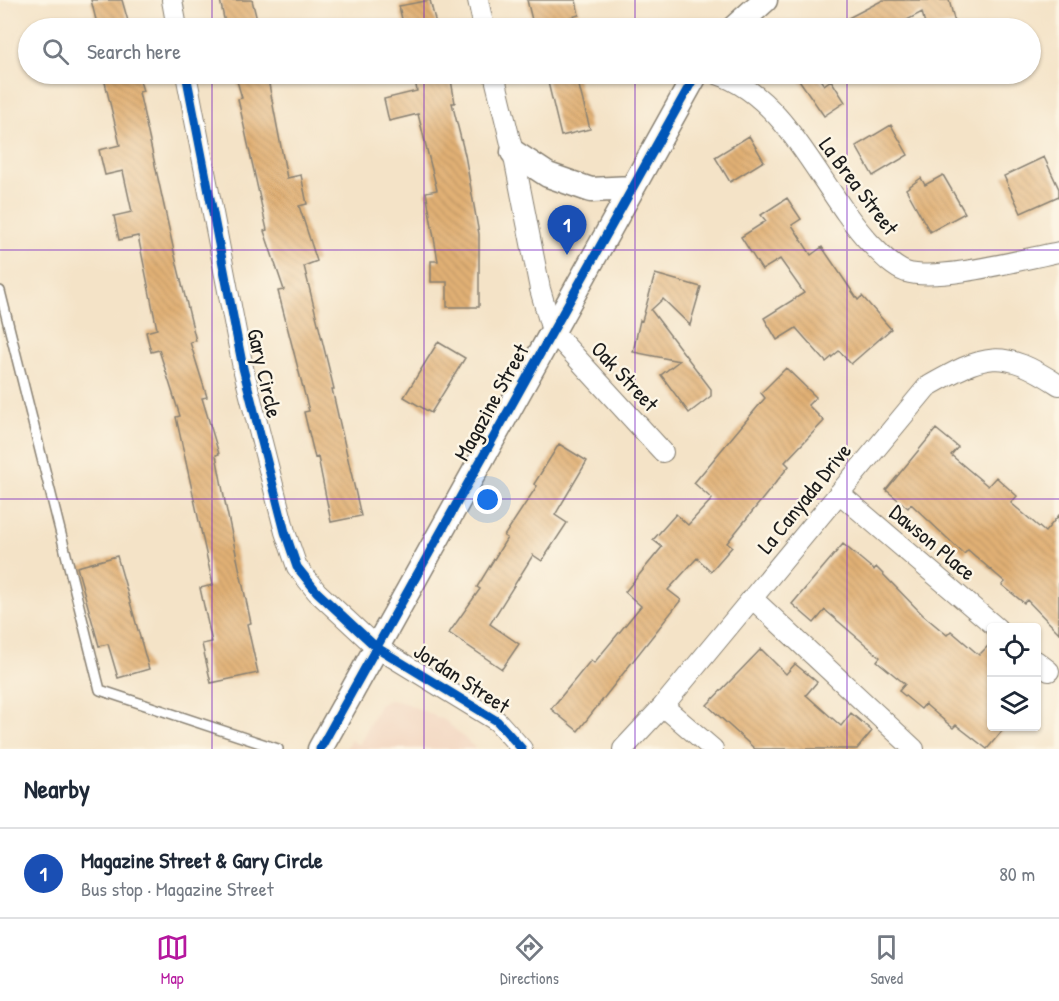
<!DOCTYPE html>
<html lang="en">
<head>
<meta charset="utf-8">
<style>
	body { margin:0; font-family:"Patrick Hand",sans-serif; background:#f6f6f7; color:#1f2937 }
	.controls { position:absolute; right:18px; bottom:18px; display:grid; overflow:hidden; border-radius:6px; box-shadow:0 2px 4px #0004 }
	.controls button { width:54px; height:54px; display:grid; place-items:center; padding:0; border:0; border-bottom:2px solid #e0e1e3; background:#fff; color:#1f2937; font:30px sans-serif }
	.you { position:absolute; left:488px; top:500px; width:21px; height:21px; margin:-15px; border:4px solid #fff; border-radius:50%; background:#1a73e8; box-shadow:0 0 0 9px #1a73e833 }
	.badge { display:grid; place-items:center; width:39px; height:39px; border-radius:50%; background:#b5179e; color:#fff; font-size:20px; font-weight:700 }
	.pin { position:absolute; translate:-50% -50px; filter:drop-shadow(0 2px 3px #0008) }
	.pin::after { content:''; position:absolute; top:32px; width:21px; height:18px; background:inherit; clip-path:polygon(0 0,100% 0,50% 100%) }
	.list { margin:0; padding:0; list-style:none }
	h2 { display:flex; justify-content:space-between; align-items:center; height:78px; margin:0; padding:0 24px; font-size:26px }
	h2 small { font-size:20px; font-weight:400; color:#747a83 }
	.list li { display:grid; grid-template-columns:39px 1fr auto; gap:18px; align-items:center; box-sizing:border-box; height:90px; padding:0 24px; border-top:2px solid #e0e1e3 }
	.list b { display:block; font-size:22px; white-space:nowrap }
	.list p { margin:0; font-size:20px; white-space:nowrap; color:#747a83 }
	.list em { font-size:20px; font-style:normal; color:#747a83 }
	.icon { flex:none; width:33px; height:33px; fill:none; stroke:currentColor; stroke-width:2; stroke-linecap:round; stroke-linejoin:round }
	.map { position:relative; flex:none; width:1059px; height:749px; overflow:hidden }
	.search { position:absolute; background:#fff; box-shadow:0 2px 4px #0004; left:18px; right:18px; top:18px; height:66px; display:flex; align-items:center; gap:15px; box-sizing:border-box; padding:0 21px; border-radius:33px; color:#747a83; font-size:22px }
	.sheet { height:168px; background:#fff }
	nav { display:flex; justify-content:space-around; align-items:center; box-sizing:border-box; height:84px; border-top:2px solid #e0e1e3; background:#fff; font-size:16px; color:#747a83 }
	nav a { display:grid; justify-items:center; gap:3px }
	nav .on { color:#b5179e }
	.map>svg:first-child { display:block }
	.built { fill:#f2d4be }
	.building { fill:url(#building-back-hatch) }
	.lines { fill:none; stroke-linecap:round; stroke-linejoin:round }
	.service-casing { stroke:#888072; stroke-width:12 }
	.minor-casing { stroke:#888072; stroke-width:22 }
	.tertiary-casing { stroke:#888072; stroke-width:27 }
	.service { stroke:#fff; stroke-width:9 }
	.minor { stroke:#fff; stroke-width:20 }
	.tertiary { stroke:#fff; stroke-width:24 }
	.cycleway-casing { stroke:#fcf5e5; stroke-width:13 }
	.cycleway { stroke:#0057b8; stroke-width:9 }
	.grid { fill:none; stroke:#7b2cbf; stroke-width:1.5; stroke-opacity:0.55 }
	.labels { text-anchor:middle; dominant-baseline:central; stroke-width:5; stroke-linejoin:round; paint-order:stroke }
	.street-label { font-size:22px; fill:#1c1c1c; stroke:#fcf5e5 }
</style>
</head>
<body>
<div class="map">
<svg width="1059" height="749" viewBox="0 0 1059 749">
	<defs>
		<pattern id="building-back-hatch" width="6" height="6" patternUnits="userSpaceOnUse" patternTransform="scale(1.5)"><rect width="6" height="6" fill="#e1b075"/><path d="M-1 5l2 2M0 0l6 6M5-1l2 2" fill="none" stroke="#c09765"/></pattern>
	</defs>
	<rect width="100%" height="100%" fill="#fcf5e5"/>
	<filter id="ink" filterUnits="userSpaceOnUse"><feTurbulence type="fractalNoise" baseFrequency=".0167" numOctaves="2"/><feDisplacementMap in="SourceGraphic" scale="12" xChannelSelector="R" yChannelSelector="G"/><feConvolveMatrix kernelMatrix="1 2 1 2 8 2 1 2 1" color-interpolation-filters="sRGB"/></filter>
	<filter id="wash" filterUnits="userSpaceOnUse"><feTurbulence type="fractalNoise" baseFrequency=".008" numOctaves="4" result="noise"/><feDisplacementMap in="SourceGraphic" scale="24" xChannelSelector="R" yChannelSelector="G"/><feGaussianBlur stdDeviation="1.35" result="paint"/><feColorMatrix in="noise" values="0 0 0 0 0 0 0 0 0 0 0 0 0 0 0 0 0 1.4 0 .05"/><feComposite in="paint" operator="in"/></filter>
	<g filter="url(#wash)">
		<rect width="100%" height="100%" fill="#f4e3c7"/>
		<path class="built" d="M388,700l15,2 43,19 30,28h-130l4,-9 9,5 20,-40z"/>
		<g id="blocks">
			<path class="building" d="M91,0h31l8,28h-32z
				M220,0h32l7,28h-33z
				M430,0l7,28h-33l-5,-22z
				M527,0h49l3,15 -15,4 3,9h-33z
				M883,0h66l6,23 -29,5 -4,-16 -30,16h-63z
				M103,74h35l5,17 -4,1 36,164 21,85 -6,1 17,55 -5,1 17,56 -3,1 10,52 25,116 -4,1 11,49 -47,10 -9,-39 10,-2 -12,-54 13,-3 -37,-168 4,-1 -21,-66 -8,2 -5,-20 11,-3 -19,-93 -19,4 -5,-24 18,-4 -9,-41 -18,4 -6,-25 21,-5z
				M235,74h32l20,104 14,-3 6,29 -8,2 18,55 -13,5 30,123h-2l29,127 -30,6 -13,-65 -3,1 -11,-46 5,-1 -31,-120 6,-1 -20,-59 3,-1 -29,-131 4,-1z
				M414,74h36l5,29h-3l13,52 14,79v73h-32v-25h-16v-21h7l-12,-69 11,-2 -19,-76 -29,7 -5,-22 33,-8z
				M546,74h30l14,55 -29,7z
				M795,74h21l8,11 7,-5 14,22 -21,14z
				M891,125l17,30 -35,21 -17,-30z
				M749,136l15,25 -34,21 -15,-25z
				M1044,157l15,32v7l-38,17 -17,-37z
				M943,175l22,38 -35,19 -24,-43 15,-11 4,7z
				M787,198l14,21 -9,6 19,30 11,-8 36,53 4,-4 29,33 -40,35 -12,-13 -13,11 -30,-34 -19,12 -13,-22 40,-25 -24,-34 -18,11 -21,-33 25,-16 -5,-6z
				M655,274l46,13 -11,38 -27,-26 -12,11 60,79v7l-22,17 -28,-38 18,-14 -46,-9 7,-32 2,1z
				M438,342l27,16 -34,55 -27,-16z
				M786,368l30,29 -8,8 16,16 -39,41 4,4 -62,77 5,4 -21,24 -14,-13 -29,32 13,10 -103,131 -27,-22 40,-49 3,3 47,-57 -16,-14 37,-45 -9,-7 23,-26 12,11 24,-26 -18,-16 71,-85 -4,-5z
				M936,429l22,18 -7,8 37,31 8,-9 21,19 -6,7 34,29 14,-17v118l-32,-33 -3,3 -22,-18 3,-3 -37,-32 -4,4 -53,-50 -3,4 -22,-18z
				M559,444l28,17 -32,54 12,8 -25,38 -9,-6 -43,69 29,20 -17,25 -53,-36 31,-44 -3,-2 30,-49 -3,-2 33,-50 -3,-2z
				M843,544l31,26 2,-3 47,48 24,20 4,-4 28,24 13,-13v84h14l-19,23 -31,-24 -3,3 -28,-24 -4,5 -22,-18 6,-7 -28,-23 3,-4 -55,-47 -11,13 -22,-19z
				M117,556l32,113 -31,9 -10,-34 -9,2 -22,-79z
				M761,649l25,25 9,-10 22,18 -11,13 35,31 10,-13 21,18 -15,18h-102l-48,-44z"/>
		</g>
	</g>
	<g filter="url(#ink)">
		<use href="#blocks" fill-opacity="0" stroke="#888072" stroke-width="1.5"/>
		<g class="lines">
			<g class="service-casing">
				<path id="service" d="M0,291l100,399 178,59"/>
			</g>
			<g class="minor-casing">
				<path id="minor" d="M172,0l5,28
					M478,0l6,28
					M186,74l57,294 42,164 12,35 20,25 59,55 121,74 25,28
					M494,74l19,78 27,137 12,42 111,121
					M717,74c71,23 104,117 153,169 10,10 22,24 36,29 33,10 117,-13 153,-20
					M839,493l158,135
					M753,599l161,150
					M1036,661l13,10
					M663,706l50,43
					M623,749l40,-43 264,-319c58,-33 74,-40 132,-2"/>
			</g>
			<g class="tertiary-casing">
				<path id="tertiary" d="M734,28l31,-28
					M513,152l35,23 43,15 41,-2
					M320,749l376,-675"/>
			</g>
			<use href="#service" class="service"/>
			<use href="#minor" class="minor"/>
			<use href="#tertiary" class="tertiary"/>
			<g class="cycleway-casing">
				<path id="cycleway" d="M186,74l57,294 42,164 12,35 20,25 59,55 121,74 25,28
					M320,749l376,-675"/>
			</g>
			<use href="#cycleway" class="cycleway"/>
		</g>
	</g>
	<path class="grid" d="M212,0v28M424,0v28M635,0v28M847,0v28M212,74v675M424,74v675M635,74v675M847,74v675M0,250h1059M0,499h1059"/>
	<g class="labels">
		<g class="street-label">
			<text transform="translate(859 186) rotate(53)">La Brea Street</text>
			<text transform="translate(265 373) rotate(77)">Gary Circle</text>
			<text transform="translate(625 376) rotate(47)">Oak Street</text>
			<text transform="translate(491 402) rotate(-61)">Magazine Street</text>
			<text transform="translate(804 498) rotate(-51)">La Canyada Drive</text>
			<text transform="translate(933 542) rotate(40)">Dawson Place</text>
			<text transform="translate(462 678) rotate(33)">Jordan Street</text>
		</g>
	</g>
</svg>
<div class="controls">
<button><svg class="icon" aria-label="locate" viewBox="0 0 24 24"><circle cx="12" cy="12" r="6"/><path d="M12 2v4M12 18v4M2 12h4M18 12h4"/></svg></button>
<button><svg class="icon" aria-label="layers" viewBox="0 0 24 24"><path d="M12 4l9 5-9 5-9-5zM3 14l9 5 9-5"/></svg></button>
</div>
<div class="you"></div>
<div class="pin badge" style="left:567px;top:255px;background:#1a4fb4">1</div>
<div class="search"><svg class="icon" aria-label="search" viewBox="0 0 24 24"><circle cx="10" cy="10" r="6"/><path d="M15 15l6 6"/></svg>Search here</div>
</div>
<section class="sheet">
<h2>Nearby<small></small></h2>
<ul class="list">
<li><span class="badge" style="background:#1a4fb4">1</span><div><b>Magazine Street &amp; Gary Circle</b><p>Bus stop · Magazine Street</p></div><em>80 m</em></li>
</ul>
</section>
<nav>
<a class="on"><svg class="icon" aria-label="map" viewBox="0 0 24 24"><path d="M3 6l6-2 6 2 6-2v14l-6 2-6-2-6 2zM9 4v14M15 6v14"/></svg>Map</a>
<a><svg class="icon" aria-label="directions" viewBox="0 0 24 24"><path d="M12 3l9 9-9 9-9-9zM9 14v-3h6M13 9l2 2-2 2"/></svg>Directions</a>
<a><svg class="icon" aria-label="saved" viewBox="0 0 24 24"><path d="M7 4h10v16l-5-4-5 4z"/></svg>Saved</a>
</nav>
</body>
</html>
